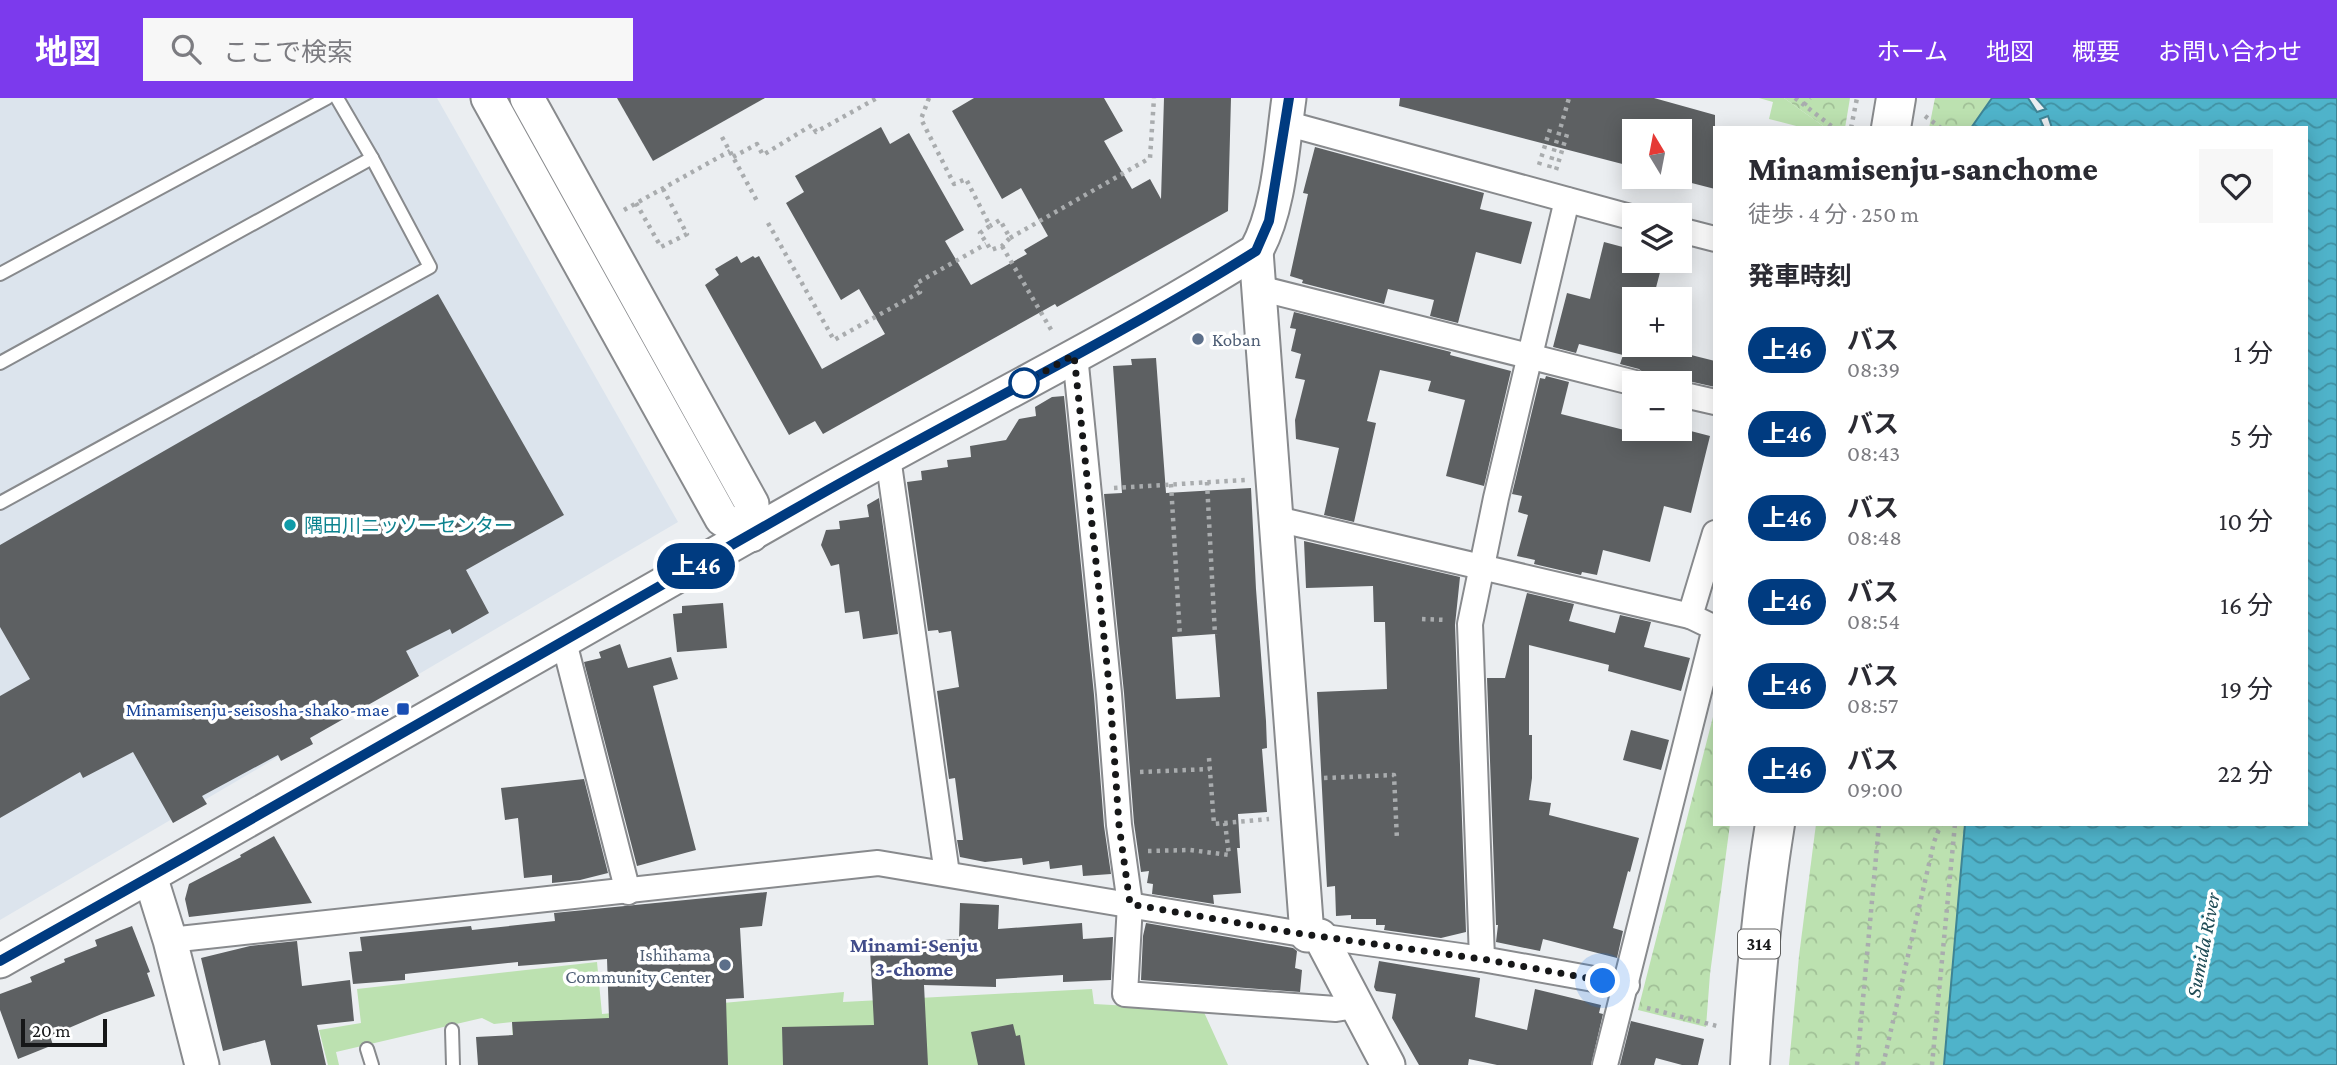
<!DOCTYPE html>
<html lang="ja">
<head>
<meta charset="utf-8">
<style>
	:root { --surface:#fff; --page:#f7f7f7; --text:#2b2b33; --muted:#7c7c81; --accent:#7c3aed }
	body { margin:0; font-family:"Crimson Pro","Noto Sans JP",serif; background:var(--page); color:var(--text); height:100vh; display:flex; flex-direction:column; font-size:26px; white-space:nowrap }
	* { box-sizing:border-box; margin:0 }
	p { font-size:23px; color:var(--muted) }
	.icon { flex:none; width:38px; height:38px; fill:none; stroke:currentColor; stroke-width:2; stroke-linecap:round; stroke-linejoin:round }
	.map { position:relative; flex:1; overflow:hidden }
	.drawer { position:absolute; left:1713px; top:28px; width:595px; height:700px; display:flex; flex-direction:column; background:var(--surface); border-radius:0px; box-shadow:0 4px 18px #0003 }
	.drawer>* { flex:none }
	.badge { padding:0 14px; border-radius:23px; font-size:24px; line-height:46px }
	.needle { width:46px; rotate:350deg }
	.buttons { position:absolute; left:1622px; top:21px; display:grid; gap:14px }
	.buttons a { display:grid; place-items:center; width:70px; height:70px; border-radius:0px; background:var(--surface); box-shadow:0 4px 18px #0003; font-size:35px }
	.scale { position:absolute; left:21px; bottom:18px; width:86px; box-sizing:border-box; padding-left:7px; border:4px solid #161718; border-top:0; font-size:19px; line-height:24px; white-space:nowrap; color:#161718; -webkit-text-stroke:5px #fff; paint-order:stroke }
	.you { position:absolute; width:35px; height:35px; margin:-18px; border:5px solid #fff; border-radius:50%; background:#1a73e8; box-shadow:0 0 0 10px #1a73e833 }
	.map>.badge { position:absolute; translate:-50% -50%; box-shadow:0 0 0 4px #fff }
	h2 { padding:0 35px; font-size:26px; line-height:63px }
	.round { display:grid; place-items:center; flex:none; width:74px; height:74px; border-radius:0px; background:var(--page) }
	.overview { display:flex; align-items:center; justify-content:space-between; height:119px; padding:0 35px }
	h1 { font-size:33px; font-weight:800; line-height:52px }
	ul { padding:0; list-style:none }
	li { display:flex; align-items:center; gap:21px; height:84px; padding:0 35px }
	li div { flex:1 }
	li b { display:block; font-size:26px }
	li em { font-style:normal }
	li .badge { min-width:77px; font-weight:700; text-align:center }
	header { display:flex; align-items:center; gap:42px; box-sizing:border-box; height:98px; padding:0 35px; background:var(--accent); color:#fff }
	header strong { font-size:33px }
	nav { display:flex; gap:38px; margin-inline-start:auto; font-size:24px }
	.search { width:490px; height:63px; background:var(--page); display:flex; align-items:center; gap:18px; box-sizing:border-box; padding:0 24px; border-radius:0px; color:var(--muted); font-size:26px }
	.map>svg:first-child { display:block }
</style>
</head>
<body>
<header>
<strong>地図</strong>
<div class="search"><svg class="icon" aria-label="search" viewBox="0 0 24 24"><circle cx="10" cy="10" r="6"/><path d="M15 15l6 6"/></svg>ここで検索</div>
<nav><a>ホーム</a><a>地図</a><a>概要</a><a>お問い合わせ</a></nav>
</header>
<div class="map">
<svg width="2337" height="967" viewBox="0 0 2337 967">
	<defs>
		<pattern id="park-crowns" width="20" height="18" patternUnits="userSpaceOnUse" patternTransform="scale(1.75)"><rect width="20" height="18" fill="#bce1b0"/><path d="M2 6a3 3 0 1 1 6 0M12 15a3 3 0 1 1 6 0" fill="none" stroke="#a1c097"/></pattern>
		<pattern id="water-waves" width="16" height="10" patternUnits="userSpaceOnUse" patternTransform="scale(1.75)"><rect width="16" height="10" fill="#4fb3ca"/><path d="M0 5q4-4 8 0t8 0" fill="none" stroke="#4191a3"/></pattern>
	</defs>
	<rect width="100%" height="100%" fill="#ebeef1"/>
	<path fill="#dce4ed" d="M0,0H437L678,424L0,822Z"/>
	<g fill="url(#park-crowns)">
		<path d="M1784,0H1850L1845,30H1826Z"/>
		<path d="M1935,0H1992L1971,30H1929Z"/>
		<path d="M1715,611V726H1730L1710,876L1706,929L1638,912Z"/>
		<path d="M1816,726H1965L1944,967H1789L1799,858Z"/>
	</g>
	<g fill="#bce1b0">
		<path d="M1759,0H1784L1826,30H1804L1769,21L1773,4Z"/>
		<path d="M597,864L602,916L844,894L843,904L1092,891L1094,906L1203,912L1228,967H514L512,924L494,926L482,920L336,954L339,967H328L319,932L361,925L357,891Z"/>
	</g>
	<path fill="url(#water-waves)" stroke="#3e8495" stroke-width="2" d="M1992,0H2028L2037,14L2046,11L2036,0H2337V967H1944L1965,726H2306V30H2052L2048,18L2040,21L2044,30H1971Z"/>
	<g fill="#5d6062" fill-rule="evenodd">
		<path d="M617,0H765L653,63Z"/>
		<path d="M974,0H1104L1123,33L1104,43L1132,91L1150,81L1161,101L1164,0H1231L1228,113L1057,209L1055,206L823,336L815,323L789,337L705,187L719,177L715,171L737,158L741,165L753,158L755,160L759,158L822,271L885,236L859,191L841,202L786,105L804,94L795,78L881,29L890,46L909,35L964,132L945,143L971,187L1027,156L1024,152L1048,138L1021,90L1002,101L952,13Z"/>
		<path d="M1400,0H1654L1715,17V91L1680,82V33H1634V69L1399,8Z"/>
		<path d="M1315,49L1484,95L1480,111L1532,124L1521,166L1476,154L1458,225L1430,218L1434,202L1388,191L1384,206L1302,185L1303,182L1290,178L1308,96L1303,95Z"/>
		<path d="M1604,144L1634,152V163H1663L1653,201H1634V247H1651L1715,263V289L1653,275L1652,279L1647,278L1639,271L1620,266L1623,257L1579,246L1576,255L1553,249L1567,195L1590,201Z"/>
		<path d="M438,196L564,417L466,472L489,515L452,536L450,531L406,553L419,578L310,640L313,646L281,663L278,657L202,698L207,706L173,725L133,654L83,680L80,674L0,720V598L30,581L0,529V447Z"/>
		<path d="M1294,214L1451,254L1450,257L1511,273L1484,388L1446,378L1465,302L1428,293L1431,283L1380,272L1367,323L1376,325L1354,424L1324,417L1339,350L1296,341L1295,322L1305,282L1295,280L1301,256L1291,253L1296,231L1290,230Z"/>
		<path d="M1156,260L1166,395L1251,390L1256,491L1266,623L1267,650L1262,651L1267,714L1238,716L1240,750H1237L1241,795L1213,797L1214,806L1152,796L1153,786L1147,785L1149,773L1141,774L1134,725L1124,595L1104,396L1122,395L1113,268L1132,267L1131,261ZM1215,536L1220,599L1176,601L1172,539Z"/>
		<path d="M1546,278L1569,284L1561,316L1648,338L1650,331H1683L1710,338L1691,415L1664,408L1650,464L1603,452L1597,477L1582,474L1581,477L1534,466L1535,462L1517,458L1528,417L1518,414L1522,398L1512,396L1540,280L1545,281Z"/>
		<path d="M1064,298L1094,597L1104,728L1111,776L1083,778L1082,767L1050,771L1049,763L1023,767L1022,760L985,764L960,759L957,742H963L955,680L949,681L937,593L959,589L951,533L939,535L938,532L928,533L907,384L922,382L921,373L948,369L947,362L971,359L970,348L1006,342L1019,321L1036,318L1035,309L1052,299Z"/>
		<path d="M879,400L898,536L863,541L859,513L845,515L839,466L831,468L821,447L826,432L840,431L839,423L869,419L867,407Z"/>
		<path d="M1304,443L1460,479L1455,527L1466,834L1441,840L1384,832L1385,827H1376V821H1351V817L1336,818L1335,788L1327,789L1317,594L1387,591L1385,524H1374L1373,488L1306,490Z"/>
		<path d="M1527,495L1574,506L1569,523L1615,535L1620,517L1651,524L1644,549L1690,560L1681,593L1608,573L1609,567L1529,547V637H1532V680L1529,702L1551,705L1549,717L1639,740L1630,774L1628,773L1613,830L1623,833L1617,860L1543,841L1540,853L1496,844L1498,827H1496L1487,580H1505Z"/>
		<path d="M723,505L727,550L677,554L673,516L682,515V508Z"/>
		<path d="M620,546L628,570L671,559L678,581L653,588L696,752L637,768L584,564L601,560L599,554Z"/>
		<path d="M1631,632L1669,642L1661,672L1623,662Z"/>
		<path d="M584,681L608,775L580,782L552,785V777L524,780L518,720L505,722L501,690Z"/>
		<path d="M274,738L312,805L189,819L185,801L189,786L241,759L240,757Z"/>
		<path d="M767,794L762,828L740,830L744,900L726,901L728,967H478L476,939L513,937L512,924L609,920L607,861L518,868V864L405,876V882L353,886L349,854L362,853L360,839L471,828L472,832L555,823L554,815Z"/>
		<path d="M960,805L999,807L998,831L1082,825L1083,841L1113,839L1111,882L1063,884V877L996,881V889L924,887L928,967H783L782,929L874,927L870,852L882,851V846L959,841Z"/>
		<path d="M1146,825L1293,850L1297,853L1295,870L1302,872L1300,894L1141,882L1143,838Z"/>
		<path d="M132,828L150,874L147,875L155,898L104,915L50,938L53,947L18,961L0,912V896L32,884L30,879L65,864L64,861L97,848L95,842Z"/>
		<path d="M297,843L302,888L350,882L354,923L317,927L326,967H271L265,942L223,953L201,860L250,848Z"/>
		<path d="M1379,863L1480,880L1475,919L1527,932L1535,891L1601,907L1599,915L1603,916L1591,967H1497L1469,961L1468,967H1419L1392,920L1396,896L1376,893L1374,889Z"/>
		<path d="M1631,923L1704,941L1698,967H1682L1656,960L1654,967H1620Z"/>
		<path d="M1013,926L1016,938L1020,937L1025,967H978L971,934Z"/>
	</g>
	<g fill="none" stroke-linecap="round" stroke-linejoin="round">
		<g stroke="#888a8d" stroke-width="16">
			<g id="lane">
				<path d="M0,176L327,0"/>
				<path d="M0,265L372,60"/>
				<path d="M0,405L430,169L372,60L337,0"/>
				<path d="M452,932L453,967"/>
				<path d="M367,951L372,967"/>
			</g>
		</g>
		<g stroke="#888a8d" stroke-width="28">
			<g id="street">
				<path d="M1285,25L1634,120"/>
				<path d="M1680,132L1715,141"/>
				<path d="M1259,190L1635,285"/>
				<path d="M1075,257L1109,596L1119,727L1130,806L1125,896L1336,911L1355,908"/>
				<path d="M1680,296L1715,304"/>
				<path d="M888,359L947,776"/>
				<path d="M1277,421L1690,518"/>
				<path d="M564,544L628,794"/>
				<path d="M170,842L878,765L1296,835L1482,861L1627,887"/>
				<path d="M1482,861L1470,526L1496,400L1567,102"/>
				<path d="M1605,967L1715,530L1690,518L1715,435"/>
			</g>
		</g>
		<g stroke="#888a8d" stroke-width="37">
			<g id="secondary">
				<path d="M488,0L722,421L751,437L752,406L527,0"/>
				<path d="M1256,153L1307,837"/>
				<path d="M150,778L170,842L202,967"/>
				<path d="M1320,838L1388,967"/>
				<path d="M0,863C269,711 538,557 807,404C956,319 1111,244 1256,153C1280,110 1282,48 1289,0"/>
			</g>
		</g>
		<g stroke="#888a8d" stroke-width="42">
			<g id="primary">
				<path d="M1891,30L1896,0"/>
				<path d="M1750,967C1755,886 1762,806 1775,726"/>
			</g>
		</g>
		<g stroke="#a9acae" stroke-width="4.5" stroke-dasharray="3.5 5" stroke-linecap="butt">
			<path d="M929,0L921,21L954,86L966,81L990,128L980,135L991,152L1002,148L1010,140L1000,122L990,128"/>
			<path d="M1795,0L1834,30"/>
			<path d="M1804,7L1810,0"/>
			<path d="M1925,18L1941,30"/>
			<path d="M1851,30L1857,0"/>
			<path d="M722,39L757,103"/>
			<path d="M733,59L757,46L763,57L812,27L816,34L877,0"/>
			<path d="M1539,67L1551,28"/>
			<path d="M1549,70L1569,0"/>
			<path d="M1556,72L1568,33"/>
			<path d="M636,105L661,149L687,136L663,91"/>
			<path d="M624,112L730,53"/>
			<path d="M768,125L834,242L920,194L915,186L986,146"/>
			<path d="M1010,140L1150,60L1154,0"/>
			<path d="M1002,148L1053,235"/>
			<path d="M1207,384L1215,537"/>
			<path d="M1171,386L1180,539"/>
			<path d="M1114,390L1245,382"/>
			<path d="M1422,521L1446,522"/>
			<path d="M1209,660L1214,726L1269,721"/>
			<path d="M1140,674L1210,671"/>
			<path d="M1324,680L1394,677L1397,742"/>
			<path d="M1148,753L1190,752L1229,757L1225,725"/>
			<path d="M1647,910L1717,928"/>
			<path d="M1857,967L1879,726"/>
			<path d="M1883,967L1934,744L1941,726"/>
			<path d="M1932,967L1955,726"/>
		</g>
		<use href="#lane" stroke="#fff" stroke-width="12"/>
		<use href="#street" stroke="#fff" stroke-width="24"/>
		<use href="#secondary" stroke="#fff" stroke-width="33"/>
		<use href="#primary" stroke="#fff" stroke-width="38"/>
	</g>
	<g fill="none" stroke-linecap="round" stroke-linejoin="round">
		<g stroke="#fff" stroke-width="16">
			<path id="line" d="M0,863C270,712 538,558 807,404C955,319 1111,244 1256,153L1269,123L1289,0"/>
		</g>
		<use href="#line" stroke="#003b80" stroke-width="10"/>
		<path stroke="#161718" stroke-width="7" stroke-dasharray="0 12.6" d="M1024,285L1074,257L1110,596L1119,727L1130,806L1296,835L1482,861L1603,883"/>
	</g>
	<g fill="#5c6f8a" stroke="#fff" stroke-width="2.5">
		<circle cx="1198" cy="241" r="7"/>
		<circle cx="725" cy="867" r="7"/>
	</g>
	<circle fill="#fff" stroke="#003b80" stroke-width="3.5" cx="1024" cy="285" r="14"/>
	<circle fill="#0f9aa8" stroke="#fff" stroke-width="2.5" cx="290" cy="427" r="7"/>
	<rect fill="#1a4fb4" stroke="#fff" stroke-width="2.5" x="396" y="604" width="14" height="14" rx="3.5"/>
	<g text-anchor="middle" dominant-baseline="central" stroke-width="7" stroke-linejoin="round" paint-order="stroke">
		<rect fill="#fff" stroke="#5c5d5d" stroke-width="2" x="1738" y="831.5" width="42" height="29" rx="5"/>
		<g font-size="18" font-weight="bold" fill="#161718">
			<text x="1759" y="846">314</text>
		</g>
		<g font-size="19" fill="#4e5e75" stroke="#fff" text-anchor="start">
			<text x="1212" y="241">Koban</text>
			<text x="711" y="856" text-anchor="end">Ishihama<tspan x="711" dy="22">Community Center</tspan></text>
		</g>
		<g font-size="19" fill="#0d838f" stroke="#fff" text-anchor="start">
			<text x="304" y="427">隅田川ニッソーセンター</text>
		</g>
		<g font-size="19" fill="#164399" stroke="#fff" text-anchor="end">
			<text x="389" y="611">Minamisenju-seisosha-shako-mae</text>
		</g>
		<g font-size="21" font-weight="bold" fill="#424d8a" stroke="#fff">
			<text x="914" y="847">Minami-Senju<tspan x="914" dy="24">3-chome</tspan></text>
		</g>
		<g font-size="21" font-style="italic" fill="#1e4a54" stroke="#fff">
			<text transform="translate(2203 847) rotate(-79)">Sumida River</text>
		</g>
	</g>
</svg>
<div class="buttons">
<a><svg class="needle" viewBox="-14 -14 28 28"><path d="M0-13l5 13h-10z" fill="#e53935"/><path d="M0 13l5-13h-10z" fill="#7c7c81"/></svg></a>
<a><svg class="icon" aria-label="layers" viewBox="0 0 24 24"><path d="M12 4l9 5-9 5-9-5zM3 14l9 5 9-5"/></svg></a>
<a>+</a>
<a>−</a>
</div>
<div class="scale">20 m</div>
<div class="you" style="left:1603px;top:883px"></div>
<b class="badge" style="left:696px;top:468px;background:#003b80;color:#fff">上46</b>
<section class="drawer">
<div class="overview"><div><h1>Minamisenju-sanchome</h1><p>徒歩 · 4 分 · 250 m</p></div><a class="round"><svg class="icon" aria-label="heart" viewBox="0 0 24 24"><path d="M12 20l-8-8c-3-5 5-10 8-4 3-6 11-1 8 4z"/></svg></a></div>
<h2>発車時刻</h2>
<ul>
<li><span class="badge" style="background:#003b80;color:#fff">上46</span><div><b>バス</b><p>08:39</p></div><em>1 分</em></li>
<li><span class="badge" style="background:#003b80;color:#fff">上46</span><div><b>バス</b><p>08:43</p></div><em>5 分</em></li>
<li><span class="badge" style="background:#003b80;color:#fff">上46</span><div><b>バス</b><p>08:48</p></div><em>10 分</em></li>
<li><span class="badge" style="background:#003b80;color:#fff">上46</span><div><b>バス</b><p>08:54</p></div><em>16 分</em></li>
<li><span class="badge" style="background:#003b80;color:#fff">上46</span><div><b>バス</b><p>08:57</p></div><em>19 分</em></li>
<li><span class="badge" style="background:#003b80;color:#fff">上46</span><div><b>バス</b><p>09:00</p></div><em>22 分</em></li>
</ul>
</section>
</div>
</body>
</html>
